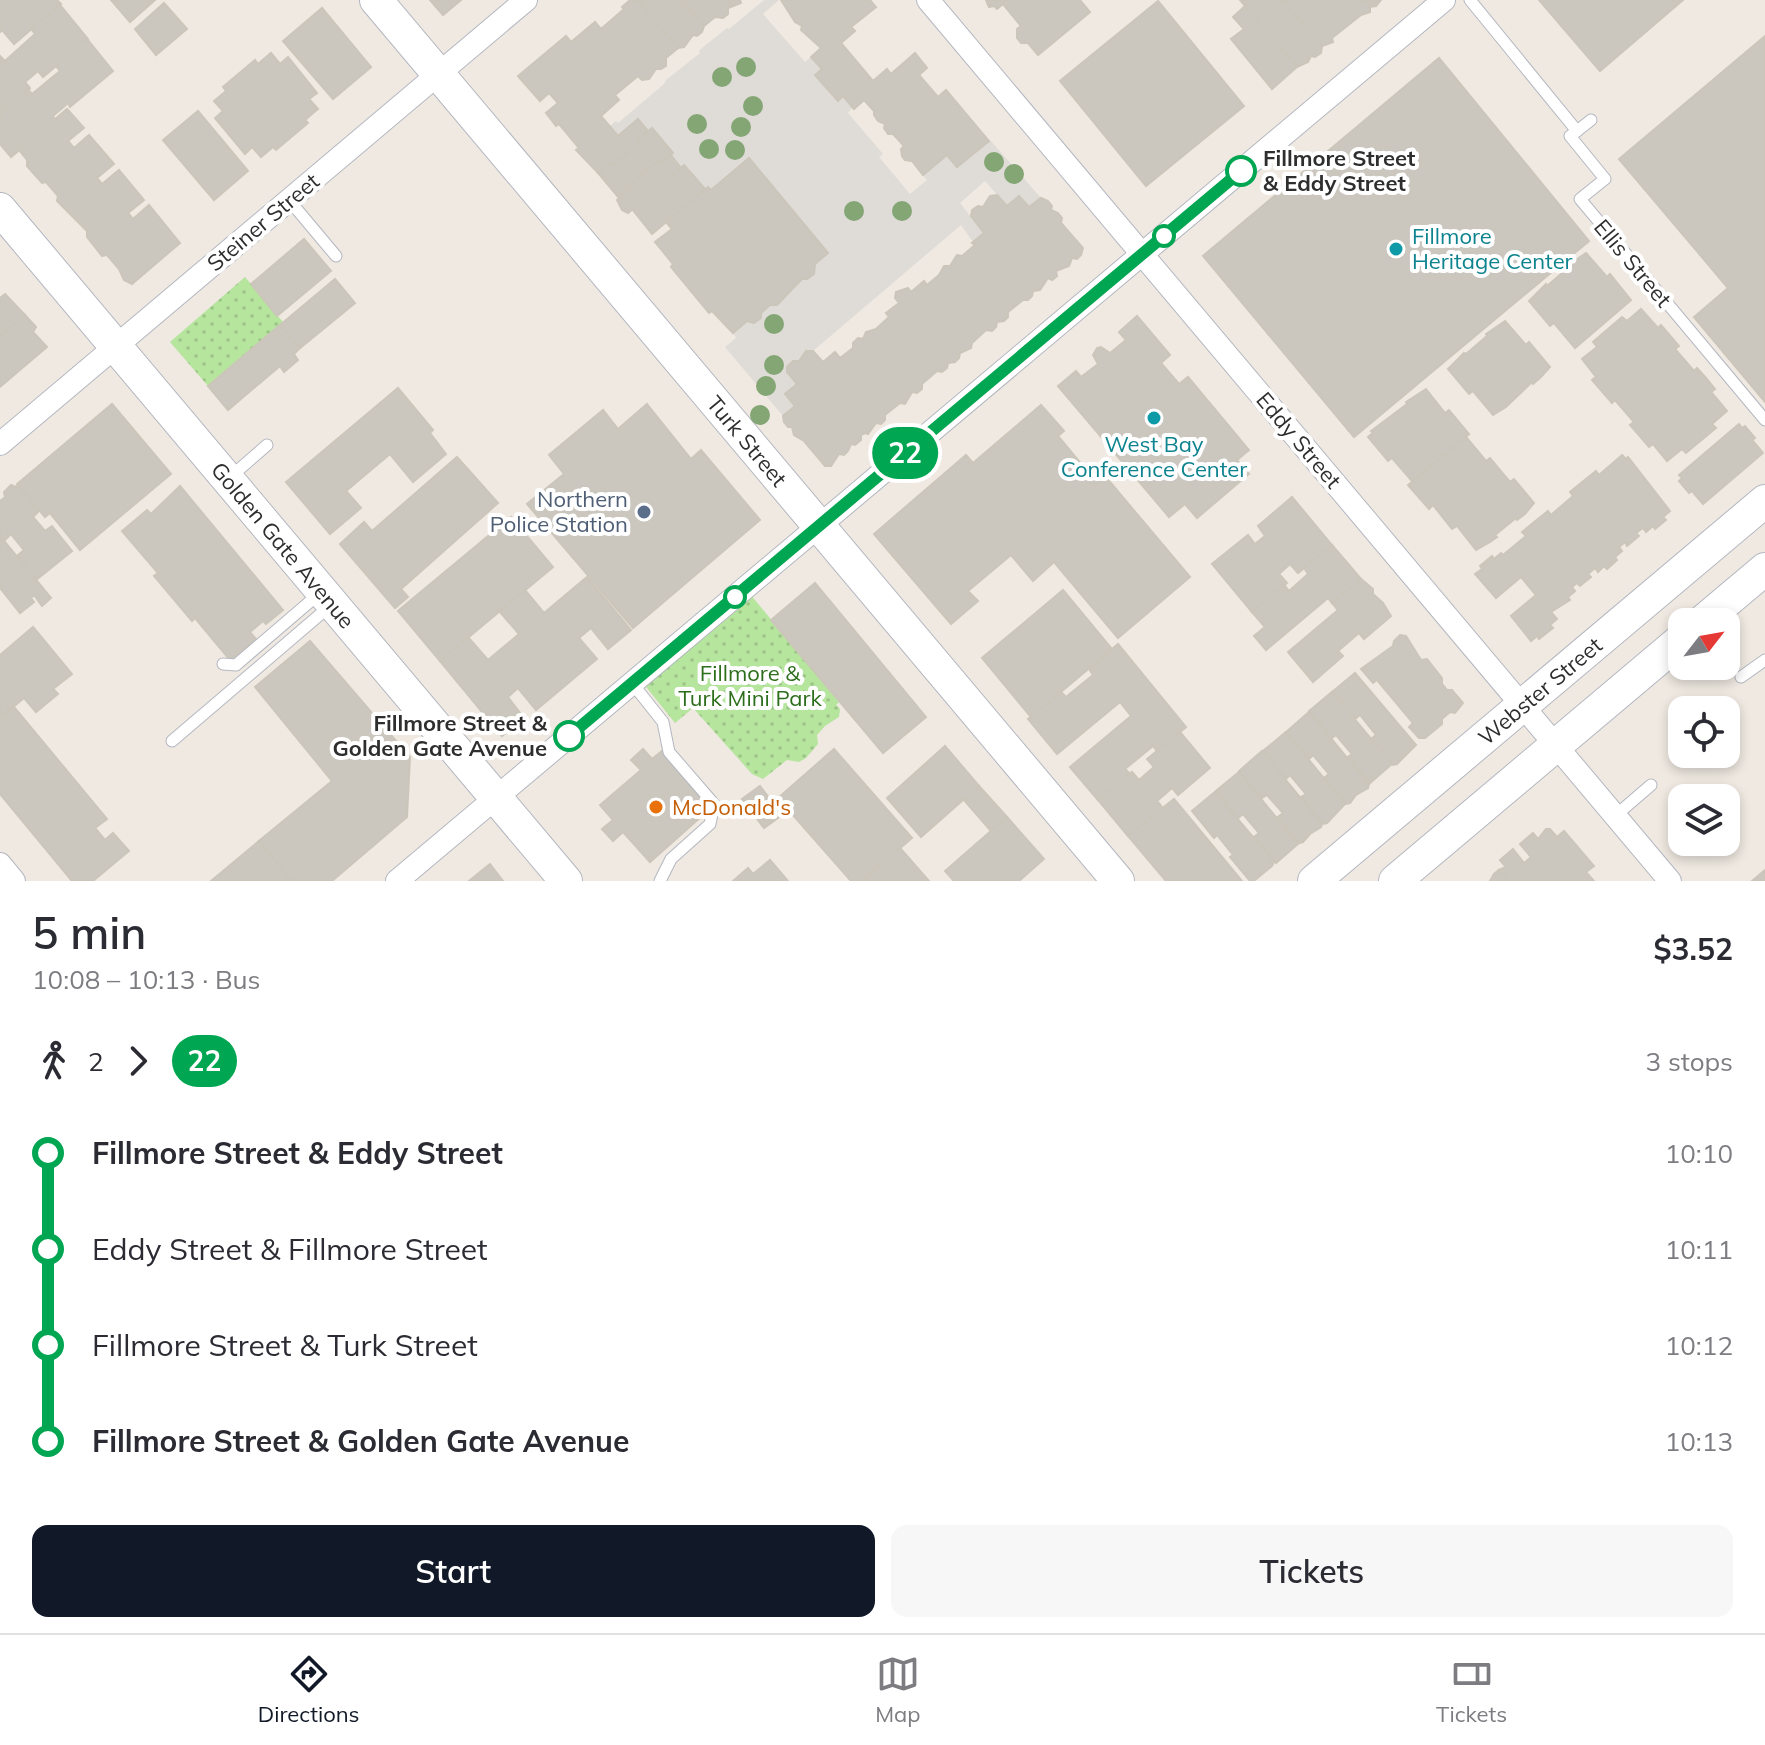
<!DOCTYPE html>
<html lang="en">
<head>
<meta charset="utf-8">
<style>
	:root { --surface:#fff; --page:#f7f7f7; --text:#2b2b33; --muted:#7c7c81; --line:#e1e1e2; --accent:#111827 }
	body { margin:0; font-family:Mulish,sans-serif; background:var(--page); color:var(--text); height:100vh; display:flex; flex-direction:column; font-size:30px; white-space:nowrap }
	* { box-sizing:border-box; margin:0 }
	p { font-size:26px; color:var(--muted) }
	.icon { flex:none; width:44px; height:44px; fill:none; stroke:currentColor; stroke-width:2; stroke-linecap:round; stroke-linejoin:round }
	.map { position:relative; height:881px; overflow:hidden }
	.details { display:flex; flex-direction:column; background:var(--surface); flex:1 }
	.details>* { flex:none }
	.badge { padding:0 16px; border-radius:26px; font-size:28px; line-height:52px }
	.needle { width:52px; rotate:59deg }
	.fabs { position:absolute; left:1668px; top:608px; display:grid; gap:16px }
	.fabs a { display:grid; place-items:center; width:72px; height:72px; border-radius:16px; background:var(--surface); box-shadow:0 4px 12px #0003; font-size:40px }
	.map>.badge { position:absolute; translate:-50% -50%; box-shadow:0 0 0 4px #fff }
	.legs { display:flex; align-items:center; gap:12px; height:88px; padding:0 32px; font-size:26px }
	.legs p { margin-inline-start:auto }
	.overview { display:flex; align-items:center; justify-content:space-between; height:136px; padding:0 32px }
	h1 { font-size:44px; font-weight:600; line-height:60px }
	.cta { display:flex; gap:16px; margin-top:auto; padding:16px 32px }
	.cta a { flex:1; height:92px; border-radius:16px; background:var(--accent); color:#fff; font-size:32px; font-weight:600; line-height:92px; text-align:center }
	.cta a+a { background:var(--page); color:var(--text) }
	ul { padding:0 32px; list-style:none }
	li { display:flex; align-items:center; gap:28px; height:96px; font-size:30px }
	li i { display:grid; place-items:center; width:12px; height:100%; margin:0 10px; background:currentColor }
	li i::after { content:''; width:20px; height:20px; margin:-10px; border:6px solid; border-radius:50%; background:var(--surface) }
	li p { margin-inline-start:auto }
	li:first-child i { background:linear-gradient(#0000 50%,currentColor 0) }
	li:last-child i { background:linear-gradient(currentColor 50%,#0000 0) }
	.tab-bar { display:flex; justify-content:space-around; align-items:center; height:112px; border-top:2px solid var(--line); background:var(--surface); font-size:22px; color:var(--muted) }
	.tab-bar a { display:grid; justify-items:center; gap:4px }
	.tab-bar .active { color:var(--accent) }
	.map>svg:first-child { display:block }
</style>
</head>
<body>
<div class="map">
<svg width="1765" height="881" viewBox="0 0 1765 881">
	<defs>
		<pattern id="park-dots" width="8" height="8" patternUnits="userSpaceOnUse" patternTransform="scale(2)"><rect width="8" height="8" fill="#b6e59e"/><path d="M2 2h.1M6 6h.1" fill="none" stroke="#9dc588" stroke-width="1.8" stroke-linecap="round"/></pattern>
	</defs>
	<rect width="100%" height="100%" fill="#efe9e1"/>
	<g fill="url(#park-dots)">
		<path d="M245,277L283,322L208,386L170,342Z"/>
		<path d="M745,588L839,702L836,705L840,709L839,717L825,726L817,735L818,744L806,758L799,762L787,760L763,779L752,774L693,708L675,723L639,678Z"/>
	</g>
	<path fill="#dfdcd8" d="M764,0H779L763,14L805,62L811,57L822,69L853,107L848,113L883,154L879,157L910,194L927,180L923,175L947,155L958,167L990,140L1041,198L1029,207L1019,196L1007,206L985,181L960,203L984,233L973,242L961,225L813,351H806L799,361H793L787,366V372L797,384L785,395L795,406L783,416L725,347L736,338L733,333L747,321L754,323L761,313L770,305H777L802,279H807L814,274L815,264L828,252L749,158L711,190L708,187L705,189L684,165L681,168L671,155L673,153L652,128L648,131L638,119L618,136L610,126L616,121L618,123L664,84L666,80L700,53L699,51L702,48L727,28L729,29Z"/>
	<g fill="#cbc7bf" stroke="#cbc5ba" stroke-width="2">
		<path d="M0,0H57L61,4L14,44L2,30L0,32Z"/>
		<path d="M111,0H155L130,22Z"/>
		<path d="M430,0H461L443,15Z"/>
		<path d="M630,0H638L678,48L666,58V66L661,69H656L649,79L642,80L638,76L615,95L619,100L601,116L618,136L638,119L648,131L638,140L640,142L613,165L610,163L598,173L576,150L579,148L559,124L556,126L546,113L558,103L549,93L540,101L518,76L566,36L571,42L595,22L601,29L624,9L622,7Z"/>
		<path d="M638,0H682L704,26L702,32L697,36L693,35L684,47L678,48Z"/>
		<path d="M682,0H740L741,3L728,8V14L723,18L715,17L704,26Z"/>
		<path d="M781,0H870L876,7L851,27L855,31L841,43L873,81L887,69L891,74L915,53L927,68L919,75L938,97L946,90L989,141L957,167L947,155L923,175L912,161L905,160L902,156L901,149L904,146L893,134H888L884,128L885,124L878,121L874,115V111L864,100L854,109L843,96L838,101L815,75L822,69L811,57L821,48L801,30L802,26L795,22Z"/>
		<path d="M986,0H1080L1090,12L1038,55L1028,43H1021L1017,38V29L1021,26L1003,4L997,9L994,6L989,7Z"/>
		<path d="M1240,0H1283L1322,46L1321,53L1315,57L1311,56L1308,62L1297,67Z"/>
		<path d="M1283,0H1364L1370,7V12L1361,15L1332,38L1333,42L1322,46Z"/>
		<path d="M1364,0H1381L1376,6L1370,7Z"/>
		<path d="M1539,0H1683L1600,71Z"/>
		<path d="M1158,1L1244,106L1146,186L1060,81Z"/>
		<path d="M164,3L187,29L156,55L135,29Z"/>
		<path d="M60,5L88,39L43,77L38,71L25,82L30,88L0,113V56L5,61L35,34L31,29Z"/>
		<path d="M1245,6L1297,67L1272,89L1231,39L1244,29L1233,17Z"/>
		<path d="M322,8L371,67L333,99L283,41Z"/>
		<path d="M1765,36V402L1694,317L1728,288L1619,159Z"/>
		<path d="M87,39L113,71L70,107L68,103L53,116L55,120L11,157L0,144V113L28,89L32,94L60,71L56,66Z"/>
		<path d="M271,53L280,64L288,57L317,93L309,99L318,109L305,120L308,123L276,150L273,147L261,157L252,147L245,154L215,118L223,111L214,101L226,91L223,87L255,60L258,64Z"/>
		<path d="M1439,58L1589,241L1354,437L1203,256Z"/>
		<path d="M67,109L84,128L68,141L74,148L89,135L114,164L97,178L102,184L119,170L144,200L128,213L133,219L149,205L180,243L132,284L124,280L119,269L107,255L102,256L87,237V231L57,201L58,196L46,182L42,183L27,166V160L19,150Z"/>
		<path d="M198,111L248,171L214,200L163,140Z"/>
		<path d="M652,128L673,153L660,164L658,161L629,185L631,188L619,198L598,173L610,163L613,165L640,142L638,140Z"/>
		<path d="M671,155L681,168L628,213L622,210L617,200L631,188L629,185L658,161L660,164Z"/>
		<path d="M749,158L828,253L815,264L814,274L807,279H802L777,305H770L761,313V318L754,323L747,321L733,333L712,311L709,313L671,267L673,264L655,242L672,229L666,222L708,187L711,190Z"/>
		<path d="M684,165L705,189L652,234L632,209Z"/>
		<path d="M997,195L1007,206L1019,196L1029,207L1041,198L1048,201L1052,206L1051,210L1058,213L1062,218L1061,223L1083,248L1081,255L1077,259L1072,258L1069,266L1056,271L1057,276L1052,280L1048,278L1040,290L1033,291L1032,296L1028,300H1023L1008,312V317L1004,321L997,322L996,327L992,331L986,330L972,343L971,348L960,353L959,358L955,362L948,363L947,368L942,372L937,371L922,384V389L917,393L912,392L905,404L900,403L885,415V420L881,424L876,423L868,434L865,433L861,435V440L855,445L851,444L848,451L844,455L839,454L831,466H825L804,441L794,435L792,427H788L784,422L783,416L795,406L785,394L797,384L787,372V367L793,361H799L806,351H813L823,362L835,352L840,358L853,348V343L858,338L863,339L866,332L876,329L889,317L886,313L899,303L895,298L896,292L908,288L911,292L924,281L927,285L939,275L944,266H950L957,255L962,256L975,245L972,243L984,233L971,216L972,210L978,206L983,207L990,196Z"/>
		<path d="M304,239L331,271L277,316L251,284Z"/>
		<path d="M1586,253L1607,277L1610,274L1631,300L1575,348L1554,323L1550,326L1529,301L1546,284L1547,286L1568,268L1567,266Z"/>
		<path d="M335,279L355,303L300,348L280,325Z"/>
		<path d="M5,294L25,315L0,337V298Z"/>
		<path d="M1641,309L1658,328L1661,325L1679,346L1675,349L1694,371L1697,368L1706,378L1715,389L1711,392L1727,411L1712,424L1716,428L1686,453L1682,449L1667,461L1653,444L1649,447L1630,425L1634,422L1615,400L1612,403L1592,380L1596,377L1582,359L1597,347L1593,342L1622,317L1627,321Z"/>
		<path d="M25,315L36,327L33,332L47,347L0,387V337Z"/>
		<path d="M1137,316L1170,355L1161,363L1179,384L1188,377L1249,450L1237,460L1249,474L1197,518L1185,504L1169,517L1058,386L1076,371L1081,377L1098,364L1093,355L1097,348L1101,347L1110,353L1126,340L1119,332Z"/>
		<path d="M1505,321L1526,345L1529,342L1550,367L1540,378L1533,384L1532,382L1506,407L1493,415L1473,391L1469,394L1448,369L1464,353L1466,354L1487,336L1486,334Z"/>
		<path d="M280,325L300,348L294,354L298,360L284,372L280,366L228,410L208,386Z"/>
		<path d="M398,388L433,430L430,433L446,454L413,482L390,454L346,491L361,508L330,534L286,482Z"/>
		<path d="M1426,389L1445,413L1449,410L1469,434L1412,481L1392,458L1388,461L1368,437L1373,433L1371,431L1407,404L1406,402Z"/>
		<path d="M112,404L171,474L80,550L50,513L45,517L17,484Z"/>
		<path d="M647,404L691,459L701,450L760,520L633,628L527,504L564,474L549,455L603,410L618,429Z"/>
		<path d="M1041,405L1064,431L1058,436L1097,483L1105,476L1190,577L1118,638L1054,562L1033,581L1011,555L968,591L978,601L951,624L874,534L966,455L973,463Z"/>
		<path d="M1739,424L1742,428L1745,426L1755,438L1752,440L1763,453L1703,504L1692,491L1689,493L1679,481L1682,478L1679,475Z"/>
		<path d="M1466,437L1486,461L1490,458L1510,482L1514,479L1534,503L1525,514L1517,520L1516,518L1495,535L1497,537L1490,542L1476,550L1457,526L1452,529L1433,505L1429,509L1408,485Z"/>
		<path d="M1622,455L1626,459L1628,457L1670,511L1663,517L1666,520L1655,529L1653,526L1646,532L1643,528L1636,533L1639,536L1627,546L1625,542L1619,547L1622,551L1615,557L1617,560L1607,569L1604,566L1598,572L1595,568L1588,574L1591,577L1580,586L1577,583L1572,587L1575,591L1568,597L1570,600L1551,612L1557,619L1550,625L1553,628L1539,639L1537,636L1531,641L1511,616L1536,595L1521,577L1496,598L1475,574L1482,569L1480,566L1492,556L1494,559L1501,553L1503,555L1526,536L1522,532L1548,511L1551,515L1573,496L1570,492L1596,471L1599,475Z"/>
		<path d="M457,457L498,503L401,589L408,597L395,608L340,544L364,522L372,531Z"/>
		<path d="M11,485L16,487L18,485L39,511L33,517L45,531L52,526L72,551L36,580L17,556L24,550L11,534L4,541L0,536V501L5,497L4,492Z"/>
		<path d="M180,486L283,610L266,624L263,621L250,632L256,639L230,660L195,618L192,621L154,576L158,573L122,531L147,510L151,514Z"/>
		<path d="M1292,497L1332,545L1298,573L1290,564L1279,574L1287,583L1252,612L1212,564L1248,535L1255,544L1265,536L1258,526Z"/>
		<path d="M511,517L553,567L440,661L398,611Z"/>
		<path d="M0,536L51,598L42,606L34,595L31,598L34,602L20,613L0,588Z"/>
		<path d="M1332,545L1361,579L1332,603L1328,598L1266,650L1254,636L1265,627L1252,612L1284,585L1289,591L1308,574L1304,568Z"/>
		<path d="M587,577L631,630L608,649L591,628L579,638L597,659L536,710L518,688L508,697L524,718L502,736L440,661L468,637L488,660L519,634L499,611L525,590L544,613Z"/>
		<path d="M1361,579L1373,589V594L1383,603L1391,616L1364,639L1359,633L1338,651L1343,656L1313,682L1288,652L1338,610L1332,603Z"/>
		<path d="M815,583L926,717L883,753L771,620Z"/>
		<path d="M1063,590L1112,649L1031,717L982,658Z"/>
		<path d="M33,627L72,674L53,689L58,694L36,712L24,698L0,718V655Z"/>
		<path d="M1400,635L1406,636L1421,660L1427,659L1442,678V684L1447,690H1452L1463,703L1455,713L1450,712L1442,719V724L1425,738H1419L1409,727L1413,723L1377,680L1373,683L1361,669L1393,646L1394,641Z"/>
		<path d="M310,641L410,757L407,817L332,881H292L259,841L332,781L255,687Z"/>
		<path d="M1118,644L1186,727L1157,751L1153,746L1125,769L1130,774L1098,800L1070,767L1131,716L1120,702L1057,754L1028,719L1061,692L1066,697L1093,675L1089,669Z"/>
		<path d="M1355,673L1416,745L1397,764L1393,765L1371,739L1376,735L1360,715L1355,719L1332,692Z"/>
		<path d="M1332,692L1392,764L1370,783L1348,757L1352,754L1336,735L1332,738L1309,711Z"/>
		<path d="M14,707L107,819L95,828L105,840L113,833L129,851L93,881H72L0,794V718Z"/>
		<path d="M1309,712L1369,784L1368,788L1356,795L1350,803L1346,804L1324,778L1329,774L1313,755L1309,759L1286,732Z"/>
		<path d="M1180,732L1210,768L1178,795L1172,788L1157,801L1163,808L1128,836L1098,800L1132,772L1139,780L1154,767L1147,759Z"/>
		<path d="M1286,732L1345,804L1327,823L1323,824L1301,797L1306,794L1290,775L1286,779L1263,751Z"/>
		<path d="M945,746L979,786L921,837L887,798Z"/>
		<path d="M643,749L652,759L662,751L711,808L650,862L623,832L613,841L602,829L613,820L600,805L641,770L631,760Z"/>
		<path d="M834,749L912,838L862,881H851L778,798Z"/>
		<path d="M1262,751L1322,824L1321,827L1310,834L1303,842L1299,843L1278,817L1283,813L1267,795L1262,798L1239,771Z"/>
		<path d="M1239,772L1298,844L1276,863L1254,837L1259,833L1243,814L1238,818L1216,791Z"/>
		<path d="M760,786L782,815L764,828L742,799Z"/>
		<path d="M979,786L1007,817L991,831L964,800Z"/>
		<path d="M1215,792L1274,862L1272,866L1255,880L1250,881L1230,857L1233,855L1217,835L1214,838L1192,811Z"/>
		<path d="M1174,799L1242,881H1166L1128,836Z"/>
		<path d="M1007,817L1044,859L1019,881H954L945,871Z"/>
		<path d="M1546,829H1550L1557,837L1564,831L1594,866L1586,872L1594,881H1508L1499,870L1506,867L1500,860L1513,849L1524,863L1531,857L1520,844L1533,833L1538,839Z"/>
		<path d="M259,841L292,881H211Z"/>
		<path d="M900,848L929,881H862Z"/>
		<path d="M770,860L788,881H733L748,868L753,874Z"/>
		<path d="M490,864L503,881H469Z"/>
		<path d="M1499,870L1508,881H1490L1494,874Z"/>
		<path d="M1765,870V881H1752Z"/>
	</g>
	<g fill="none" stroke-linecap="round" stroke-linejoin="round">
		<g stroke="#b4b7c1" stroke-width="13">
			<g id="lane">
				<path d="M1470,0L1577,131L1570,136L1605,179L1580,199L1765,420"/>
				<path d="M1577,131L1591,120"/>
				<path d="M289,200L336,256"/>
				<path d="M228,479L267,445"/>
				<path d="M223,664L236,665L320,593"/>
				<path d="M1741,677L1765,660"/>
				<path d="M632,683L663,722L669,752L714,804L710,824L671,859L660,881"/>
				<path d="M172,741L330,606"/>
				<path d="M1615,816L1651,785"/>
			</g>
		</g>
		<g stroke="#b4b7c1" stroke-width="24">
			<g id="street">
				<path d="M928,0L1670,881"/>
				<path d="M0,444L526,0"/>
				<path d="M0,864L14,881"/>
				<path d="M397,881L1444,0"/>
			</g>
		</g>
		<g stroke="#b4b7c1" stroke-width="34">
			<g id="secondary">
				<path d="M376,0L1118,881"/>
				<path d="M0,209L566,881"/>
				<path d="M1702,622L1765,569"/>
				<path d="M1314,881L1765,501"/>
				<path d="M1395,881L1682,639"/>
			</g>
		</g>
		<use href="#lane" stroke="#fff" stroke-width="11"/>
		<use href="#street" stroke="#fff" stroke-width="22"/>
		<use href="#secondary" stroke="#fff" stroke-width="32"/>
	</g>
	<g fill="#84a574">
		<circle cx="746" cy="67" r="10"/>
		<circle cx="722" cy="77" r="10"/>
		<circle cx="753" cy="106" r="10"/>
		<circle cx="697" cy="124" r="10"/>
		<circle cx="741" cy="127" r="10"/>
		<circle cx="709" cy="149" r="10"/>
		<circle cx="735" cy="150" r="10"/>
		<circle cx="994" cy="162" r="10"/>
		<circle cx="1014" cy="174" r="10"/>
		<circle cx="854" cy="211" r="10"/>
		<circle cx="902" cy="211" r="10"/>
		<circle cx="774" cy="324" r="10"/>
		<circle cx="774" cy="365" r="10"/>
		<circle cx="766" cy="386" r="10"/>
		<circle cx="760" cy="415" r="10"/>
	</g>
	<g fill="none" stroke-linecap="round" stroke-linejoin="round">
		<g stroke="#fff" stroke-width="18">
			<path id="line-1" d="M569,736L1241,171"/>
		</g>
		<use href="#line-1" stroke="#00a651" stroke-width="12"/>
	</g>
	<g fill="#fff" stroke="#00a651" stroke-width="4">
		<circle cx="1241" cy="171" r="14"/>
		<circle cx="1164" cy="236" r="10"/>
		<circle cx="735" cy="597" r="10"/>
		<circle cx="569" cy="736" r="14"/>
	</g>
	<g fill="#0f9aa8" stroke="#fff" stroke-width="3">
		<circle cx="1396" cy="249" r="8"/>
		<circle cx="1154" cy="418" r="8"/>
	</g>
	<circle fill="#5c6f8a" stroke="#fff" stroke-width="3" cx="644" cy="512" r="8"/>
	<circle fill="#e8710a" stroke="#fff" stroke-width="3" cx="656" cy="807" r="8"/>
	<g text-anchor="middle" dominant-baseline="central" stroke-width="8" stroke-linejoin="round" paint-order="stroke">
		<g font-size="22" font-weight="bold" fill="#2e2e2e" stroke="#fff" text-anchor="start">
			<text x="1263" y="158">Fillmore Street<tspan x="1263" dy="25">&amp; Eddy Street</tspan></text>
			<text x="547" y="723" text-anchor="end">Fillmore Street &amp;<tspan x="547" dy="25">Golden Gate Avenue</tspan></text>
		</g>
		<g font-size="22" fill="#2e2e2e" stroke="#fff">
			<text transform="translate(263 222) rotate(-40)">Steiner Street</text>
			<text transform="translate(1633 263) rotate(50)">Ellis Street</text>
			<text transform="translate(1299 440) rotate(50)">Eddy Street</text>
			<text transform="translate(747 441) rotate(50)">Turk Street</text>
			<text transform="translate(283 545) rotate(50)">Golden Gate Avenue</text>
			<text transform="translate(1540 691) rotate(-40)">Webster Street</text>
		</g>
		<g font-size="22" fill="#0d838f" stroke="#fff" text-anchor="start">
			<text x="1412" y="236">Fillmore<tspan x="1412" dy="25">Heritage Center</tspan></text>
			<text x="1154" y="444" text-anchor="middle">West Bay<tspan x="1154" dy="25">Conference Center</tspan></text>
		</g>
		<g font-size="22" fill="#4e5e75" stroke="#fff" text-anchor="end">
			<text x="628" y="499">Northern<tspan x="628" dy="25">Police Station</tspan></text>
		</g>
		<g font-size="22" fill="#2c6e1b" stroke="#fff">
			<text x="750" y="673">Fillmore &amp;<tspan x="750" dy="25">Turk Mini Park</tspan></text>
		</g>
		<g font-size="22" fill="#c56008" stroke="#fff" text-anchor="start">
			<text x="672" y="807">McDonald's</text>
		</g>
	</g>
</svg>
<div class="fabs">
<a><svg class="needle" viewBox="-14 -14 28 28"><path d="M0-13l5 13h-10z" fill="#e53935"/><path d="M0 13l5-13h-10z" fill="#7c7c81"/></svg></a>
<a><svg class="icon" aria-label="locate" viewBox="0 0 24 24"><circle cx="12" cy="12" r="6"/><path d="M12 2v4M12 18v4M2 12h4M18 12h4"/></svg></a>
<a><svg class="icon" aria-label="layers" viewBox="0 0 24 24"><path d="M12 4l9 5-9 5-9-5zM3 14l9 5 9-5"/></svg></a>
</div>
<b class="badge" style="left:905px;top:453px;background:#00a651;color:#fff">22</b>
</div>
<section class="details">
<div class="overview"><div><h1>5 min</h1><p>10:08 – 10:13 · Bus</p></div><b>$3.52</b></div>
<div class="legs"><svg class="icon" aria-label="walk" viewBox="0 0 24 24"><circle cx="13" cy="4" r="2"/><path d="M13 8l-2 6 4 7M11 14l-3 7M7 12l3-4h3l4 4"/></svg>2<svg class="icon" aria-label="forward" viewBox="0 0 24 24"><path d="M9 5l7 7-7 7"/></svg><b class="badge" style="background:#00a651;color:#fff">22</b><p>3 stops</p></div>
<ul>
<li><i style="color:#00a651"></i><b>Fillmore Street &amp; Eddy Street</b><p>10:10</p></li>
<li><i style="color:#00a651"></i><span>Eddy Street &amp; Fillmore Street</span><p>10:11</p></li>
<li><i style="color:#00a651"></i><span>Fillmore Street &amp; Turk Street</span><p>10:12</p></li>
<li><i style="color:#00a651"></i><b>Fillmore Street &amp; Golden Gate Avenue</b><p>10:13</p></li>
</ul>
<div class="cta"><a>Start</a><a>Tickets</a></div>
</section>
<nav class="tab-bar">
<a class="active"><svg class="icon" aria-label="directions" viewBox="0 0 24 24"><path d="M12 3l9 9-9 9-9-9zM9 14v-3h6M13 9l2 2-2 2"/></svg>Directions</a>
<a><svg class="icon" aria-label="map" viewBox="0 0 24 24"><path d="M3 6l6-2 6 2 6-2v14l-6 2-6-2-6 2zM9 4v14M15 6v14"/></svg>Map</a>
<a><svg class="icon" aria-label="tickets" viewBox="0 0 24 24"><path d="M3 7h18v10H3zM15 7v10"/></svg>Tickets</a>
</nav>
</body>
</html>
